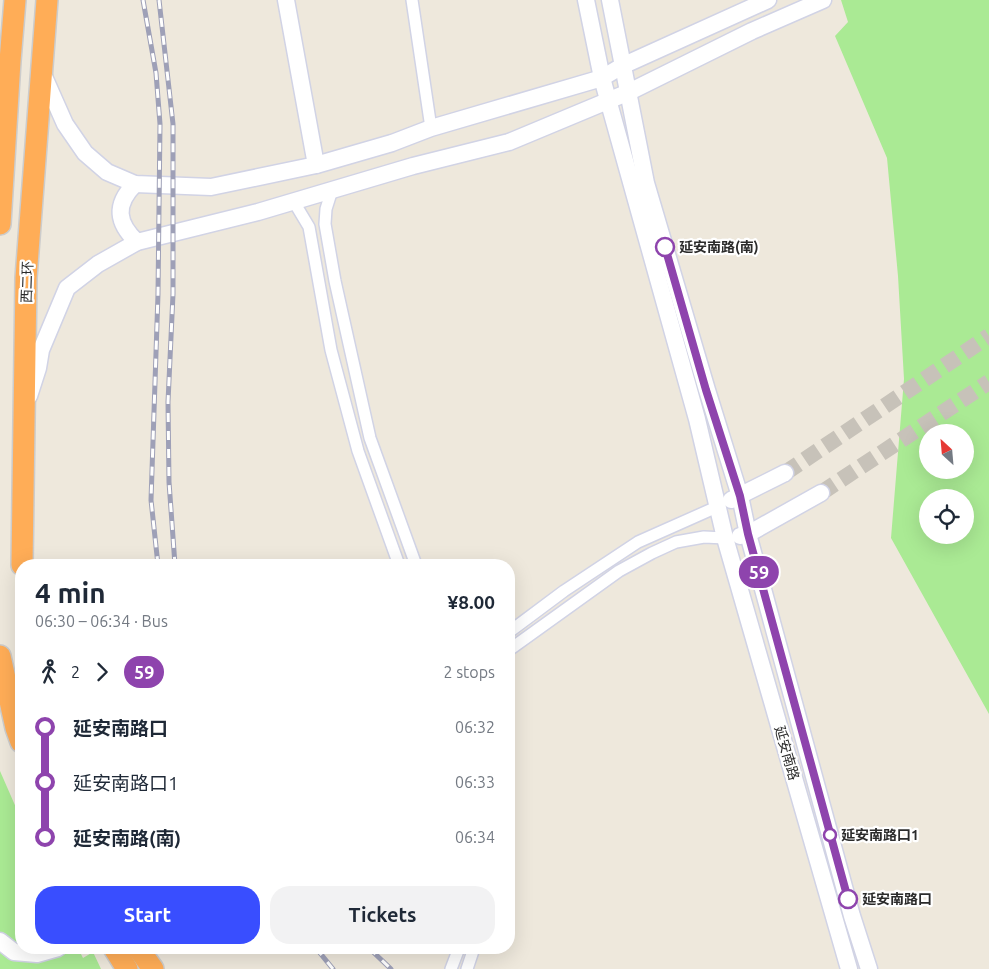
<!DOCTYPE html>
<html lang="en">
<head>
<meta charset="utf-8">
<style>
	:root { --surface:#fff; --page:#f2f2f3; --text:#1f2937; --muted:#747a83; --accent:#394eff }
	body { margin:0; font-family:Ubuntu,"Noto Sans SC",sans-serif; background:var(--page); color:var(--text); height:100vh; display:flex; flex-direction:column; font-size:19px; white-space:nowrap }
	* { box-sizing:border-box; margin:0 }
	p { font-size:16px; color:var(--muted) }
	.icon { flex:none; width:28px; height:28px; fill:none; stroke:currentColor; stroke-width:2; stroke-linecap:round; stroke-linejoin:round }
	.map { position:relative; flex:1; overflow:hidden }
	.sheet { position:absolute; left:15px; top:559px; width:500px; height:395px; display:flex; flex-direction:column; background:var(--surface); border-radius:20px; box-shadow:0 5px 20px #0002 }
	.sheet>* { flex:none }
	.badge { padding:0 10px; border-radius:16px; font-size:18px; line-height:32px }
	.needle { width:32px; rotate:334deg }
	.controls { position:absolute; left:919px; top:424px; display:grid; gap:10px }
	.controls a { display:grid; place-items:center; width:55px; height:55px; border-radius:50%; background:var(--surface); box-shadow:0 5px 20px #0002; font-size:25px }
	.map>.badge { position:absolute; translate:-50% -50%; box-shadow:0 0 0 2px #fff }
	.legs { display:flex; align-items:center; gap:8px; height:55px; padding:0 20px; font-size:16px }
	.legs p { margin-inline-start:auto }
	.summary { display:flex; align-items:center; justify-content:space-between; height:85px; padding:0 20px }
	h1 { font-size:28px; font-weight:700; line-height:38px }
	.action { display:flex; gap:10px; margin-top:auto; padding:10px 20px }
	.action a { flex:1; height:58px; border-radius:20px; background:var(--accent); color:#fff; font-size:20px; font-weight:700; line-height:58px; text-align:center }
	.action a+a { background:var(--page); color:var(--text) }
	ul { padding:0 20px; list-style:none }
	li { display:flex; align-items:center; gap:18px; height:55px; font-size:19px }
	li i { display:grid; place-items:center; width:8px; height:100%; margin:0 6px; background:currentColor }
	li i::after { content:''; width:12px; height:12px; margin:-6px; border:4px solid; border-radius:50%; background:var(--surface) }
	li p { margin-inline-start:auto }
	li:first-child i { background:linear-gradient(#0000 50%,currentColor 0) }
	li:last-child i { background:linear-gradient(currentColor 50%,#0000 0) }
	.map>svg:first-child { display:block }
</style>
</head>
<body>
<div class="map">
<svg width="989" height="969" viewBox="0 0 989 969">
	<rect width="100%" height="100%" fill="#eee8dc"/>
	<g fill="#aaea94" fill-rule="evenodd">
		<path d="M841,0H989V714L891,538L904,379L898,276L887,158L835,36L848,22ZM928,432H965V470H928ZM928,498H965V535H928Z"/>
		<path d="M0,771L21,819V948H78L83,958L93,952L101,969H0Z"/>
	</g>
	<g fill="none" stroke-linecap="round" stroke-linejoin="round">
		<g stroke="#c7c2b9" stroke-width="16" stroke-dasharray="16 8" stroke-linecap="butt">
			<path d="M785,473L989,336"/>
			<path d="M821,493L989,382"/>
		</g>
		<g stroke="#d1d3e5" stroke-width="14">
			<g id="street">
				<path d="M412,0L431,128"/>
				<path d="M332,190L326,209L325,224L335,281L370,438L416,565"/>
				<path d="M294,202L309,227L331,350L358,451L399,565"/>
				<path d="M509,632L564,591L638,542L719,506"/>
				<path d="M509,650L619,571L652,553L676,542L704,537L725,538"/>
				<path d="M451,969L459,948"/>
				<path d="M467,969L474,948"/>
			</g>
		</g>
		<g stroke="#d1d3e5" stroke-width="19">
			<g id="secondary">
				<path d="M286,0L316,165"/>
				<path d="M586,0L602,78L697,419L725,538L849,969"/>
				<path d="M610,0L646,183L707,390L740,496L748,534L852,916L869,969"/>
				<path d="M42,72L65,124L85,153L107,172L135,184L211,187L316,165L392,143L431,128L602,78L622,66L768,0"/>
				<path d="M135,184C114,205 117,223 137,242"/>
				<path d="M29,396L38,368L41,350L67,288L98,264L137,242L258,212L413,166L509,142L629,92L752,31L823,0"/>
				<path d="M731,500L785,473"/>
				<path d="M740,536L748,534L821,493"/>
				<path d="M0,941L14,952L37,954L58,948"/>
			</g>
		</g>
		<g stroke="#ccc" stroke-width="24">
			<g id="highway">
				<path d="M0,224L10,61L15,0"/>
				<path d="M22,565L26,278L47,0"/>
				<path d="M0,656L16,728L21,742"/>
				<path d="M114,948L127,969"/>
				<path d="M138,948L153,969"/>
			</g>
		</g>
		<use href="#street" stroke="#fff" stroke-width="11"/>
		<use href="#secondary" stroke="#fff" stroke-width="16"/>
		<use href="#highway" stroke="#ffad57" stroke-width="21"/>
		<g stroke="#9ea0b7" stroke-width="5">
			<g id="rail">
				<path d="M143,0L156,73L160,124L158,294L151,500L158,565"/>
				<path d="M159,0L173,124V294L168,402L169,482L175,565"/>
				<path d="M316,948L333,969"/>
				<path d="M369,948L391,969"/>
			</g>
		</g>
		<use href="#rail" stroke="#fff" stroke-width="3" stroke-dasharray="9" stroke-linecap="butt"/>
	</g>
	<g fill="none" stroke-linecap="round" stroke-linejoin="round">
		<g stroke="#fff" stroke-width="11">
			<path id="line-1" d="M665,247L706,390L740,496L748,534L848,899"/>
		</g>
		<use href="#line-1" stroke="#8e44ad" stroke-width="8"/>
	</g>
	<g fill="#fff" stroke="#8e44ad" stroke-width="2.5">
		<circle cx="665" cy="247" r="9"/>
		<circle cx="830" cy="835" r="6"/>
		<circle cx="848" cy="899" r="9"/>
	</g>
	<g text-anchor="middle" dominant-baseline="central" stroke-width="4.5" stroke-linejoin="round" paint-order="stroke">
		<g font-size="14" font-weight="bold" fill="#2b2b2b" stroke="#fff" text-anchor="start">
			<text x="679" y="247">延安南路(南)</text>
			<text x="841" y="835">延安南路口1</text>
			<text x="862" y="899">延安南路口</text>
		</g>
		<g font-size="14" fill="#2b2b2b" stroke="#fff">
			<text transform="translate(27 282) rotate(-88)">西二环</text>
			<text transform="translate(787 753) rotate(74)">延安南路</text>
		</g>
	</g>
</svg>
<div class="controls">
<a><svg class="needle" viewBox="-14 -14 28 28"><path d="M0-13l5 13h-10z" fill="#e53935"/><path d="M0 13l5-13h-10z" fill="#747a83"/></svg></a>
<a><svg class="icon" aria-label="locate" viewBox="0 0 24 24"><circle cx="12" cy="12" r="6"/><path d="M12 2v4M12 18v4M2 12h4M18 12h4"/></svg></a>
</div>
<b class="badge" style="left:759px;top:572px;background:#8e44ad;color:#fff">59</b>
<section class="sheet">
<div class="summary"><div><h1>4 min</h1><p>06:30 – 06:34 · Bus</p></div><b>¥8.00</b></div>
<div class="legs"><svg class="icon" aria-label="walk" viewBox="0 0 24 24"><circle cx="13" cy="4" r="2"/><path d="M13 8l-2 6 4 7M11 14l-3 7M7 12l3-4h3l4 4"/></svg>2<svg class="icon" aria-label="forward" viewBox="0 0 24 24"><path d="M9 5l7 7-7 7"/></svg><b class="badge" style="background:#8e44ad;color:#fff">59</b><p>2 stops</p></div>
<ul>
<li><i style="color:#8e44ad"></i><b>延安南路口</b><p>06:32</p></li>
<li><i style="color:#8e44ad"></i><span>延安南路口1</span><p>06:33</p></li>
<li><i style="color:#8e44ad"></i><b>延安南路(南)</b><p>06:34</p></li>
</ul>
<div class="action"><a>Start</a><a>Tickets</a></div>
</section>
</div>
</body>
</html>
